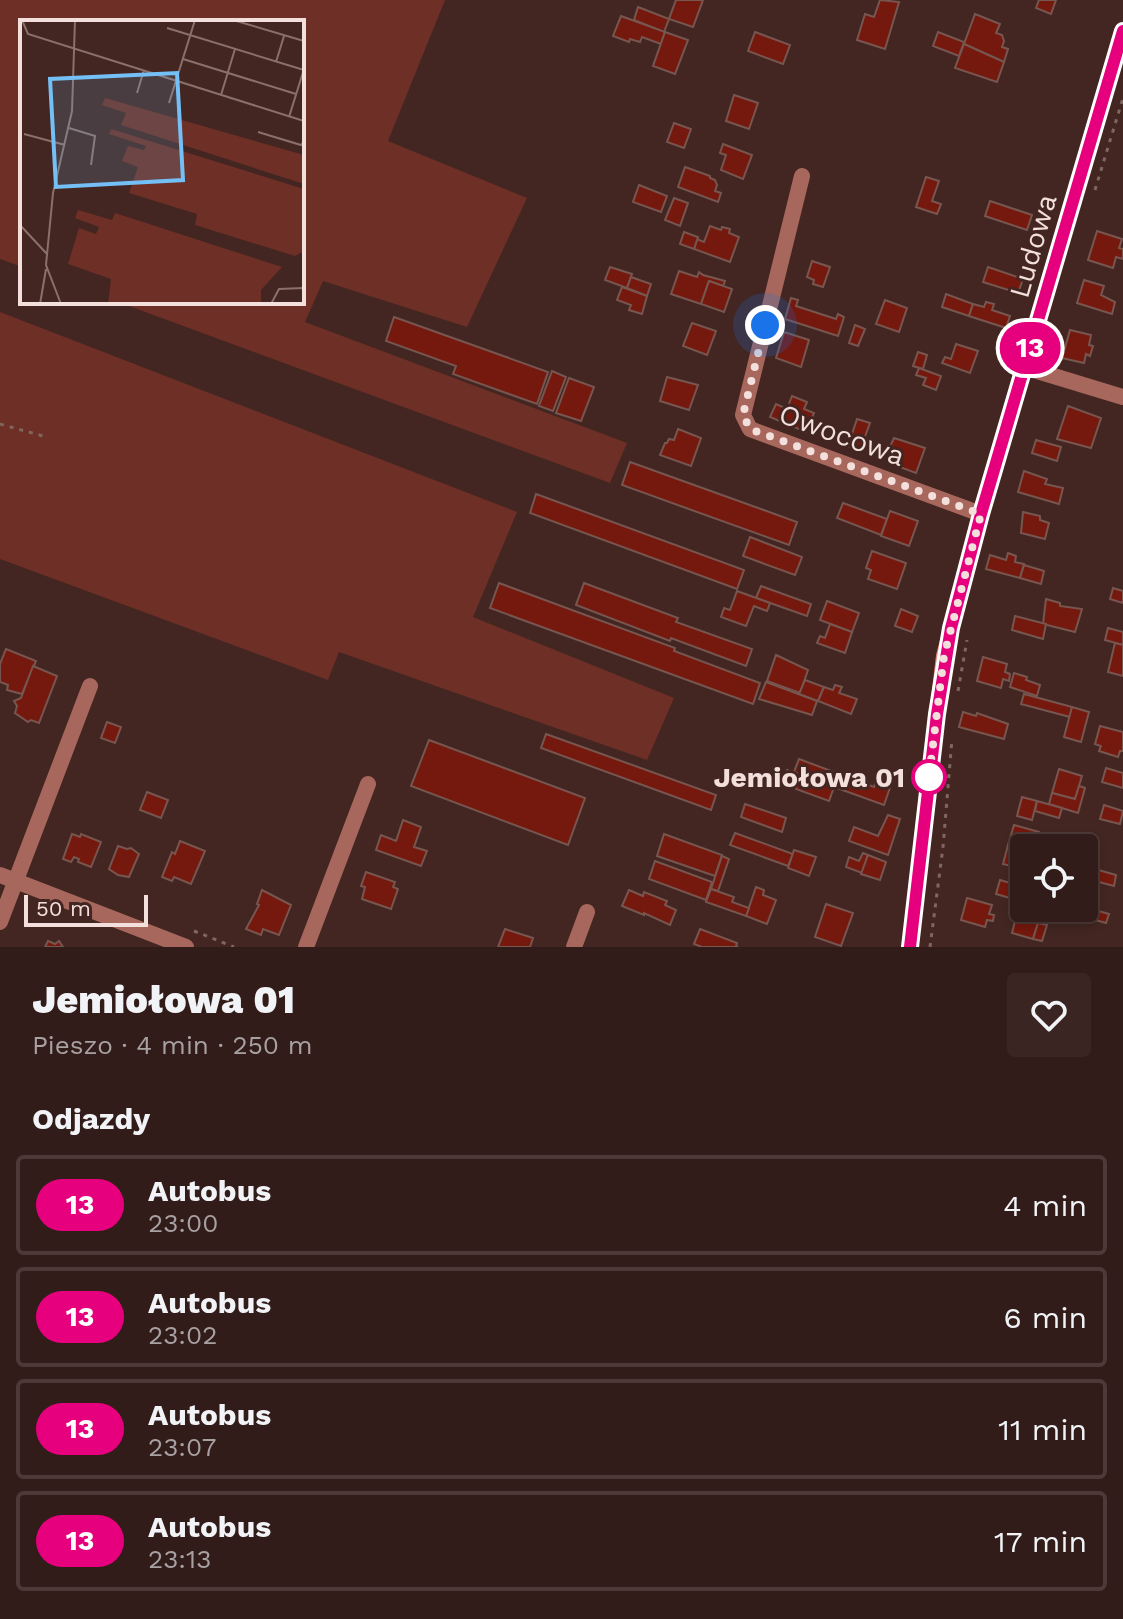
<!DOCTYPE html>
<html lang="pl">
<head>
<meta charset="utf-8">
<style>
	:root { --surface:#321c19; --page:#3a2522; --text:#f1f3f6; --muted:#a8a1a2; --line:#4d3a38 }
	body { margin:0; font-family:"Work Sans",sans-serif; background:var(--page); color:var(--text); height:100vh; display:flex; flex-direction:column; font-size:30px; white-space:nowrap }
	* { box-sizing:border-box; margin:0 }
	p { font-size:26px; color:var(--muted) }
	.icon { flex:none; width:44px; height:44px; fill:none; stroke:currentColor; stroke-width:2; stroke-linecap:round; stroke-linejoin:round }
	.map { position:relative; height:947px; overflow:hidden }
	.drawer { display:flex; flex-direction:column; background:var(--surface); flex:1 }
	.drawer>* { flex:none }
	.badge { padding:0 16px; border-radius:26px; font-size:28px; line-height:52px }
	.buttons { position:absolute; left:1010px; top:834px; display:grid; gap:16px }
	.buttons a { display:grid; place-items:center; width:88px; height:88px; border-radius:8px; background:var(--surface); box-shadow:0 4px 12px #0003,0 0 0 2px var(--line); font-size:40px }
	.scale { position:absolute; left:24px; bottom:20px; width:124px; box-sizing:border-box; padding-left:8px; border:4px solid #f3dfdb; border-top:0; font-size:22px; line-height:28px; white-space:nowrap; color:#f3dfdb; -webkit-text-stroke:6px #432621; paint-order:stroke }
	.you { position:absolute; width:40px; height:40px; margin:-20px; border:6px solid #fff; border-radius:50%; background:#1a73e8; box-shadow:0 0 0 12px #1a73e833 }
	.map>.badge { position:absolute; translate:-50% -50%; box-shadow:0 0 0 4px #fff }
	h2 { padding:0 32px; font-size:30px; line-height:72px }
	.round { display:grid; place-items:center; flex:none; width:84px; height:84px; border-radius:8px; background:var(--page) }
	.head { display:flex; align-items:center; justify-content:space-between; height:136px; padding:0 32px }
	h1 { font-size:38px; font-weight:800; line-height:60px }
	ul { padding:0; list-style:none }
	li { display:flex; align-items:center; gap:24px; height:100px; margin:0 16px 12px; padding:0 16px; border:4px solid var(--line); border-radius:8px }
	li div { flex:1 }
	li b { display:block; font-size:30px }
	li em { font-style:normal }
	li .badge { min-width:88px; font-weight:700; text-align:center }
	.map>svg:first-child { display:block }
</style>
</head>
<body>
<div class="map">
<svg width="1123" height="947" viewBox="0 0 1123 947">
	<rect width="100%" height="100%" fill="#432621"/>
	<g fill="#6d2f26">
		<path d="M0,0H445L388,141L527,198L467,327L323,281L305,322L627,443L610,483L118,302H302V22H22V267L0,259Z"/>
		<path d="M0,312L517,512L473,617L674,698L647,760L339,652L328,680L0,559Z"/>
	</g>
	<g fill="#75180d" stroke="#775650" stroke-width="2">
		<path d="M676,0H703L693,27L669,19Z"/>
		<path d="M880,0L899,2L885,49L857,40L865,14L874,17Z"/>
		<path d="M1039,0H1056L1051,14L1036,8Z"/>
		<path d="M638,7L669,19L664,32L634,20Z"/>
		<path d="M975,14L1000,24L996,33L1002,35L1004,41L1002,47L1008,49L1004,62L964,44Z"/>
		<path d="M621,16L665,32L661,44L642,37L640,42L630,39L629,42L613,36Z"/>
		<path d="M665,32L688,40L675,74L653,66Z"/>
		<path d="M755,32L790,45L783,64L748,51Z"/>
		<path d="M938,32L964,42L959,56L933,46Z"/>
		<path d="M964,44L1004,62L997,82L955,68Z"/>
		<path d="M734,95L758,103L749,129L726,121Z"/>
		<path d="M674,123L691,129L684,148L667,142Z"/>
		<path d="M723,144L752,155L743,179L721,170L726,155L720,153Z"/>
		<path d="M685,167L710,176V178L715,180L717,185L715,191L721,193L718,202L678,187Z"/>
		<path d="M926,177L939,181L932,201L941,204L937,214L916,207Z"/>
		<path d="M639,185L667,196L661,212L633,202Z"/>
		<path d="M674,198L688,203L680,226L665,220Z"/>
		<path d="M990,201L1032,215L1027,230L985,216Z"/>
		<path d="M710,226L721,230L722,227L730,229L729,233L739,237L730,262L694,249L697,239L704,242Z"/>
		<path d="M1097,231L1122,239L1119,248L1123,249V259L1116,257L1113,268L1088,260Z"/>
		<path d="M684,232L698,237L694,249L680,244Z"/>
		<path d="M812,261L830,267L823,287L813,284L814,280L807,277Z"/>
		<path d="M610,267L632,274L627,288L605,280Z"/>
		<path d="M988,267L1023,279L1018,293L983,282Z"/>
		<path d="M679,271L697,277L699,272L703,275L725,281L723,286L709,281L701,304L671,294Z"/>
		<path d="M631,277L651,284L647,296L627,288Z"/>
		<path d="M1084,280L1104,286L1101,295L1115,302L1112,314L1077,303Z"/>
		<path d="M709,281L732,289L724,312L701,304Z"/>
		<path d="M622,287L647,296L642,314L629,310L631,305L617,300Z"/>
		<path d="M946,294L973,304L969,316L942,307Z"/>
		<path d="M791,298L798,300L796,306L836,319L838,314L844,317L838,336L785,319Z"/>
		<path d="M885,300L907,308L899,332L876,324Z"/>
		<path d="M986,302L994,304L992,310L1010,316L1006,328L969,316L973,304L984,307Z"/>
		<path d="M394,317L548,372L537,404L453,374L456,366L386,341Z"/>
		<path d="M692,323L716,331L707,355L683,346Z"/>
		<path d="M855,325L865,329L858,346L849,343Z"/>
		<path d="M1070,330L1091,335L1089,345L1093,346L1090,356L1086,354L1084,363L1062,358Z"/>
		<path d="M784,332L809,340L801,367L776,358Z"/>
		<path d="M956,344L978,351L970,373L942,363L945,357L951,359Z"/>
		<path d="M918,352L927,355L923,369L913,366Z"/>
		<path d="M919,368L941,376L936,390L923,385L926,378L916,375Z"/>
		<path d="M552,371L566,377L553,411L539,406Z"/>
		<path d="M667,377L698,385L689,410L660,401Z"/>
		<path d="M569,378L594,387L581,421L556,413Z"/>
		<path d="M792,396L807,402L804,409L814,413L806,432L770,417L776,404L787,409Z"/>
		<path d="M1068,406L1101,418L1091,448L1057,439Z"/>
		<path d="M857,419L870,423L860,450L848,446Z"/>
		<path d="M678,429L701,438L691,466L660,455L665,443H667L669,439L674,440Z"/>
		<path d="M894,438L925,448L916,473L889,463L892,455L887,453Z"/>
		<path d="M1036,440L1061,447L1057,461L1032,453Z"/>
		<path d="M630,462L797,522L789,545L622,485Z"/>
		<path d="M1024,471L1047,479L1045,484L1063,488L1059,504L1018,492Z"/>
		<path d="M536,494L744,570L737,589L530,513Z"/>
		<path d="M843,503L887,519L881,535L837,518Z"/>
		<path d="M890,511L918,521L909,546L881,536Z"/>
		<path d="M1023,512L1040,516V520L1049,523L1045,539L1021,533Z"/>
		<path d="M750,537L802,557L795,575L743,556Z"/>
		<path d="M872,551L906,563L897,589L868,579L871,570L866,568Z"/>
		<path d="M1008,553L1016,556L1015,562L1024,564L1020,578L986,569L990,555L1006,560Z"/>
		<path d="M1024,565L1044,571L1041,584L1020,578Z"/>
		<path d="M499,583L675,648L674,651L760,683L753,704L490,608Z"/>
		<path d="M584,583L678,618L676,622L752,649L746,666L671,638L670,641L576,605Z"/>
		<path d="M761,586L811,604L807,616L756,598Z"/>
		<path d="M1113,588L1123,591V603L1110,599Z"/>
		<path d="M737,591L770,603L767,611L754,606L746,626L721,617L724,608L730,610Z"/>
		<path d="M1046,599L1060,603V606L1082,609L1075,632L1043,624Z"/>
		<path d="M827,601L859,613L852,632L820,620Z"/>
		<path d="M901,609L918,616L912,632L895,626Z"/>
		<path d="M1015,616L1046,624L1043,639L1012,630Z"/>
		<path d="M830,624L852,632L845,653L817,643L820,636L825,638Z"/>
		<path d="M1108,628L1123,632V645L1105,640Z"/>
		<path d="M1115,643L1123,645V676L1108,672Z"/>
		<path d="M6,649L36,661L22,694L7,690L8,685L0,682V664Z"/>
		<path d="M776,655L808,670L800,693L767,681Z"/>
		<path d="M983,657L1007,664L1005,672L1010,674L1009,681L1003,679L1001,688L977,681Z"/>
		<path d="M33,666L57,676L39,723L31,720L28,722L15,713L17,706L14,701L21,698Z"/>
		<path d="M1014,673L1027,677L1026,680L1040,685L1037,696L1010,687Z"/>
		<path d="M805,680L824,687L818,701L799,694Z"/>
		<path d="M766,682L817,701L812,715L759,699Z"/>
		<path d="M835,685L842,687L839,693L857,699L851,714L818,701L824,687L833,690Z"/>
		<path d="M1024,694L1072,707L1070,717L1021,704Z"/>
		<path d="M1072,707L1089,712L1081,742L1064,737Z"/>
		<path d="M963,712L976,716L977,713L1008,724L1004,739L959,727Z"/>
		<path d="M107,722L121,727L115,743L101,738Z"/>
		<path d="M1100,726L1123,732V751H1120L1118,757L1099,751L1101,746L1095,744Z"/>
		<path d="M546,734L716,795L711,810L541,748Z"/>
		<path d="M429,740L585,798L568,845L411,786Z"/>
		<path d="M799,759L850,778L845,791L794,772Z"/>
		<path d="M1106,768L1123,773V788L1102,782Z"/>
		<path d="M1059,769L1082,776L1075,799L1052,793Z"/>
		<path d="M787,770L834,787L829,801L796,789L798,783L784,779Z"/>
		<path d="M878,774L893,779L884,805L845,791L850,778L874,787Z"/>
		<path d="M1079,786L1085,788L1078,813L1049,804L1052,793L1075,799Z"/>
		<path d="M147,792L168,800L161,818L140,810Z"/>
		<path d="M1022,797L1037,801L1032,820L1017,816Z"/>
		<path d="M1037,801L1062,808L1059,818L1035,811Z"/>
		<path d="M745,804L786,818L782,832L741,817Z"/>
		<path d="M1104,805L1123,811L1120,824L1100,819Z"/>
		<path d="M888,815L900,819L888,855L849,841L854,827L878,836Z"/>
		<path d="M403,820L421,827L414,847L427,851L421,866L376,850L381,835L396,841Z"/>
		<path d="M1014,825L1039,832L1037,839L1042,841L1040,847L1035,845L1034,848L1024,850L1008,845Z"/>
		<path d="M735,833L793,854L788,866L730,845Z"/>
		<path d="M72,834L80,837L81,834L101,842L91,867L78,862L79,859L74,857L71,862L63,859Z"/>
		<path d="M664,834L722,855L715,876L657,856Z"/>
		<path d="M180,841L205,851L191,884L174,877L172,881L162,877L172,852L175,854Z"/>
		<path d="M1008,845L1024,850V869L1003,864Z"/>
		<path d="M118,846L127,849L131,848L139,854L129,877L118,875L109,869Z"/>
		<path d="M794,850L816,857L809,876L788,868Z"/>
		<path d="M863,853L868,855L862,873L846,867L849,857L859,861Z"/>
		<path d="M868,855L886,862L880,880L861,874Z"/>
		<path d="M722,856L729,859L718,891L711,889Z"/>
		<path d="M655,861L712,882L706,900L649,879Z"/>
		<path d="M1088,867L1116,875L1114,886L1084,878Z"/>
		<path d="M366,872L395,882L393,887L398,889L391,909L362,899L365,887L361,886Z"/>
		<path d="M1000,880L1024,887V902L996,894Z"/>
		<path d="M756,887L764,890L763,895L776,900L767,924L746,916Z"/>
		<path d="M711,889L734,897L732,902L749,908L746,916L706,902Z"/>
		<path d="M262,890L291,905L279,935L263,929L261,935L246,929L259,905L257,904Z"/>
		<path d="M629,890L643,896L644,892L667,901L665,905L676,910L670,925L644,913V915L622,906Z"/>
		<path d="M967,898L992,905L989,914L994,915L993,921L987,920L985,927L961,920Z"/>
		<path d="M826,904L853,913L841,946L815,937Z"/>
		<path d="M1084,907L1109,914L1106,923L1081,916Z"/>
		<path d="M1045,908H1080L1077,917Z"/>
		<path d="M1016,917L1038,923L1033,939L1012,933Z"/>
		<path d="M1038,923L1047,925L1042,941L1033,939Z"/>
		<path d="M505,929L533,938L530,947H498Z"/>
		<path d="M700,929L737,943L736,946L738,947H702L694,944Z"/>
		<path d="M48,941L55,944L59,941L63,947H45Z"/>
	</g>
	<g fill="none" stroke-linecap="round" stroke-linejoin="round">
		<g stroke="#806661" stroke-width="3" stroke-dasharray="4 6" stroke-linecap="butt">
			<path d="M1095,190L1123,98"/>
			<path d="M0,424L43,436"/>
			<path d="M958,691L967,640"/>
			<path d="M194,931L234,947"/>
			<path d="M930,947L943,847L952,739"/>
		</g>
		<g stroke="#a7675c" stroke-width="16">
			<path d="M802,176L743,415L750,429L981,514"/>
			<path d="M1024,367L1123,397"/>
			<path d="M0,922L90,686"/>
			<path d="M306,947L368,784"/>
			<path d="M574,947L587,912"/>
		</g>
		<path stroke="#a7675c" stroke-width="16" d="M0,875L186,947"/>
		<path stroke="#eb8574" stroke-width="16" d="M910,947L944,656L981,514L1123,32"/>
	</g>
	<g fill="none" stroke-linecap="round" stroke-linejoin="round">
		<g stroke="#fff" stroke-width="18">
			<path id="line" d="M910,947L937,714L951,628L981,514L1123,31"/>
		</g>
		<use href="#line" stroke="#e6007e" stroke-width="12"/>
		<path stroke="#f3dfdb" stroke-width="8" stroke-dasharray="0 14.4" d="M765,325L743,415L750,429L981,514L944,656L929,777"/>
	</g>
	<circle fill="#fff" stroke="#e6007e" stroke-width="4" cx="929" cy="777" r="16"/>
	<g text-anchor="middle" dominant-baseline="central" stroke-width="6" stroke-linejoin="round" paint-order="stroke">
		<g font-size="28" fill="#f3dfdb" stroke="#432621">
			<text transform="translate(1033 246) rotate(-74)">Ludowa</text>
			<text transform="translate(842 435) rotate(20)">Owocowa</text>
		</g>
		<g font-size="28" font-weight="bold" fill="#f3dfdb" stroke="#432621" text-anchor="end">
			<text x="905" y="777">Jemiołowa 01</text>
		</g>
	</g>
	<g transform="translate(20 20)">
		<rect width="284" height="284" fill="#432621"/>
		<path d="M85,78L284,135V164L101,105L106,93L82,85ZM91,109L284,169V231L275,236L175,205L177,194L109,173L118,147L102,141L108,126L124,130L126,126L89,114ZM58,190L92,200L95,193L262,247L241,270V284H88L91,259L48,244L59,208L76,214L79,207L55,198Z" fill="#6d2f26"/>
		<path fill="none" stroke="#89706b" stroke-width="2" d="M2,0L8,14L284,101M213,0L284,21M147,8L284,50M163,39L276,74M256,42L264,16M117,73L124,50M201,75L215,29M149,83L175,0M269,97L284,49M49,108L75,116L71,145M238,112L281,125L284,122M4,114L45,125M0,205L27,234M20,284L26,249M41,284L26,245L33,173L52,91L55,0M251,284L259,269L284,268"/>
		<path fill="#74c0f6" fill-opacity="0.15" stroke="#74c0f6" stroke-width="4" d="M157,53L163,160L36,167L30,59Z"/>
		<rect width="284" height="284" fill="none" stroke="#f3dfdb" stroke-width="4"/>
	</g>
</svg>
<div class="buttons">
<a><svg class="icon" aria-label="locate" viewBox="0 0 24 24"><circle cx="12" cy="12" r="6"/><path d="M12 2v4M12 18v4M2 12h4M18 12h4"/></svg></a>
</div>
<div class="scale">50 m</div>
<div class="you" style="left:765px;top:325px"></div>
<b class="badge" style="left:1030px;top:348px;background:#e6007e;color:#fff">13</b>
</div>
<section class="drawer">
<div class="head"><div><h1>Jemiołowa 01</h1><p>Pieszo · 4 min · 250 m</p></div><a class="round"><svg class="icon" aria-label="heart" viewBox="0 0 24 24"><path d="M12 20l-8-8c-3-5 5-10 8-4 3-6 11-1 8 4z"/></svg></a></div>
<h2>Odjazdy</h2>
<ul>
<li><span class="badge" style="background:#e6007e;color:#fff">13</span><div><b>Autobus</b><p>23:00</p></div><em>4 min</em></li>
<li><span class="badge" style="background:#e6007e;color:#fff">13</span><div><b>Autobus</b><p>23:02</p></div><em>6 min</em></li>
<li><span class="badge" style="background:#e6007e;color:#fff">13</span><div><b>Autobus</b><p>23:07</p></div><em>11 min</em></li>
<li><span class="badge" style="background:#e6007e;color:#fff">13</span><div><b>Autobus</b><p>23:13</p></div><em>17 min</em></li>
</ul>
</section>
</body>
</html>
